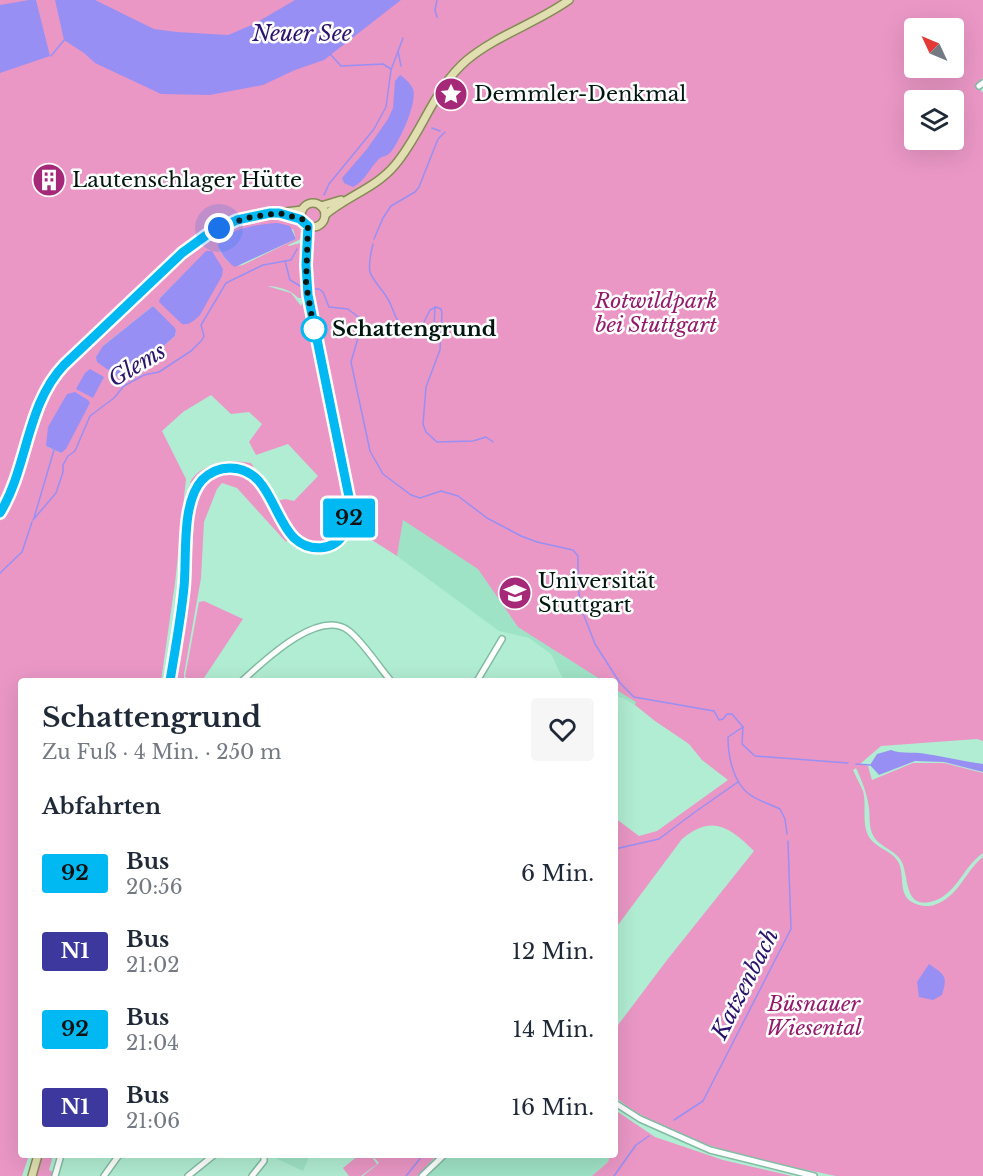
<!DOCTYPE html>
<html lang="de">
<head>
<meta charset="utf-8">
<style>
	:root { --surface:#fff; --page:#f6f6f7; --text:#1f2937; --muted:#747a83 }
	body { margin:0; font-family:"Libre Baskerville",serif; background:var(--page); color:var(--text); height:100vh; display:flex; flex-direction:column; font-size:22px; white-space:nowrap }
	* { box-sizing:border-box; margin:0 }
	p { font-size:20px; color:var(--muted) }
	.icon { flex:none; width:33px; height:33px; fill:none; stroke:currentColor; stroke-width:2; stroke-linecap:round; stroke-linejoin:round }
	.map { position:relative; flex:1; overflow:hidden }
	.drawer { position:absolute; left:18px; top:678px; width:600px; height:480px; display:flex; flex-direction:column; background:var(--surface); border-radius:6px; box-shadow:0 6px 24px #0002 }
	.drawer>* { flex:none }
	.badge { padding:0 12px; border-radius:4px; font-size:21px; line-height:39px }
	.needle { width:39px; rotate:314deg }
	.fabs { position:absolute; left:904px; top:18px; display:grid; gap:12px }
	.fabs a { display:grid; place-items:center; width:60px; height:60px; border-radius:6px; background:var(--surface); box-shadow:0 6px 24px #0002; font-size:30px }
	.you { position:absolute; width:30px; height:30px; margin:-15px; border:4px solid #fff; border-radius:50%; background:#1a73e8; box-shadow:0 0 0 9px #1a73e833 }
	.map>.badge { position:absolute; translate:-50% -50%; box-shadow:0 0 0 3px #fff }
	h2 { padding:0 24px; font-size:22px; line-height:54px }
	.round { display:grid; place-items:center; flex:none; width:63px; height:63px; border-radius:6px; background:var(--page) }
	.headline { display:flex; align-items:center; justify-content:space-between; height:102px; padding:0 24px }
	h1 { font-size:28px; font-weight:800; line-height:45px }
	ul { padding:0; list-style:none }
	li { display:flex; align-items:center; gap:18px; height:78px; padding:0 24px }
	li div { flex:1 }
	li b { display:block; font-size:22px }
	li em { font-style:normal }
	li .badge { min-width:66px; font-weight:700; text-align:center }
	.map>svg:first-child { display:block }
</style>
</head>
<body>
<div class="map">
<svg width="983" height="1176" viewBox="0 0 983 1176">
	<rect width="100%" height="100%" fill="#b1edd3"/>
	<g fill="#9fe3c6">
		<path d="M409,475L648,678L635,705L623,698L615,696V681H564L551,654L529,638L499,631L397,556Z"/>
		<path d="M269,1155H310L303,1171Z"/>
		<path d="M450,1155H610L608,1162L592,1176H427Z"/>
	</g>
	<g fill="#ea97c5" fill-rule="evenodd">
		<path d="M0,0H983V78L976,84L983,93V741L977,739L881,746L860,764L868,766L872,780L913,763H944L983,773V853C963,866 956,897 930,902C902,908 910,872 900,859C891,847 875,846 871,830C869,823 870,815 869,808C867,793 862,781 856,768L853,770C856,777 860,784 863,791C867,806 861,822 869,837C876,848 890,850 897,860C907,874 895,896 916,904C921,906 929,907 934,905C959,897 965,871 983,857V1176H836C763,1161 675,1145 615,1097V1029L667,960L754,851C730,827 712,814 682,839L615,929V818L639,836L657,831L728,780L702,760L689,744L655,721L635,705L636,702L615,689V681H603L518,627L478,569L403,520L397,556L350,526L352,494L313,301L311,252L315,238L304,235L301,239L288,245L289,246L300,243L304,246L302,286L304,298H298C292,290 277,286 267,286L291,293L301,306L303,301L305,303L310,320L306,328L313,338L346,497C346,505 347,514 345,521C340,542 317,552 300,538C288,529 283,514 277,501L285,499L294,501L318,476L288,444L256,455L249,442L262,424L249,412L231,414L211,395L183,412L162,431L186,479L175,583L161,681H21V1155H29L22,1176H0V521L18,484L50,395L67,369L172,271C197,244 229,226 265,218L266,210C236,213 210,228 186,246L55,370L46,382L39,397L0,507ZM915,28H954V68H915ZM915,100H954V140H915ZM293,229L296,239L243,265C230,268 226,259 219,250ZM216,260L223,270L160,298L191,267ZM153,306L176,331L175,336L143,364H139L103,346ZM90,403L61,453L46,446Z"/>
		<path d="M235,461L251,463L254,467L251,469C227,459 208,466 193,485L190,483C196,468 219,461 235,461Z"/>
		<path d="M227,472C261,472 275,513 290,538L286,542L237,488L222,483L217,489L204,522L201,578L184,674V681H175L190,590L195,500C201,484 210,476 227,472Z"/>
		<path d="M204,601L243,619L202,681H194L185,677L199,602Z"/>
		<path d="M615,1110L655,1137L723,1160L792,1176H592L608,1162L610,1155H615Z"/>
		<path d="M43,1155H53L49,1170L53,1172L52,1176H36Z"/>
		<path d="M359,1155H370L377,1164L361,1176H349L343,1168Z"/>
		<path d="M372,1155H437L417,1176H363L379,1163Z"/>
	</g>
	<g fill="#988ff4">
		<path d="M29,0H36L50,56L0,73V5Z"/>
		<path d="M55,0H95L154,29L177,32L228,35L254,24L295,0H401L324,60L295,70L263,85L210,95L161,94L95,63L84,53L64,40Z"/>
		<path d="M400,75C405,78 411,84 413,89C418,102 399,143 390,153C386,157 381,156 378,160C369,169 365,181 353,187L344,183L342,178L367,149L388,119L393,108L395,81Z"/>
		<path d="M278,223L290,226L296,239L235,267C228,263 220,253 218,245C229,228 258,224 278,223Z"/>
		<path d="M206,251H212L223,269L222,276L200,315C196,319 189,326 182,324L159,302L160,298Z"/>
		<path d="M153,306L175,328L176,331L175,336L143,364H139L122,376L118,377L97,362L96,357L103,346Z"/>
		<path d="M90,369L104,377L93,398L76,389L85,373Z"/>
		<path d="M75,392L88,400L90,403L66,449L61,453L46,446L48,427L67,394Z"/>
		<path d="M891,750C900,754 910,752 920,753C941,756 962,761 983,764V772L944,762L915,761L879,775L870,765L877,754Z"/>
		<path d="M929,964C945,975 948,976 942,995L933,1000L919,997L917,982Z"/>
	</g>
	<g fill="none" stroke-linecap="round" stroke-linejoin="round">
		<g stroke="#988ff4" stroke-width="1.5">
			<path d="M437,17L435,10L437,0"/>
			<path d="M398,51L401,66"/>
			<path d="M330,54L341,66L383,64L391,69"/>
			<path d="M51,56L65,39"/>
			<path d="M432,128L440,131"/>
			<path d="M324,195L329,184L374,129L386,107L391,70L403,38"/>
			<path d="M374,239L383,218L391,206L415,192L419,187L438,139L445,132"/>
			<path d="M373,244C371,253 368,263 370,272C373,281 381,288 386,296C398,313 393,336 423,324L430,310L436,307L441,309L442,313L440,350L426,387L423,424L426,432L437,442L473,441L486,437L493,442"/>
			<path d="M285,261L290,280L302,287"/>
			<path d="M313,289H319L323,292L329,307L348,309L363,321L351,362L370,451L383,474L411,495L420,498L441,491L458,496L487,518L521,536L537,542L573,550L578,556V589L583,613L595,644L620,683L634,697L714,711L719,720L723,719L727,714H732L743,727L728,737C728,756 733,782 749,794C758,801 770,804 780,809L785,819L787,834"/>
			<path d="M426,339L434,327L435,307"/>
			<path d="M34,518L54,450"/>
			<path d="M33,520L56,493L63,472V465L68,456L75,451L90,416L114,398L124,386L144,375L159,372L191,351L202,340L204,336L201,325L226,283L263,265L291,260L297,249"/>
			<path d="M0,573L22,552L32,522"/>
			<path d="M743,727L742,744L755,756L848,763"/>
			<path d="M856,764L870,765"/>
			<path d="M615,849L659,839L695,812L738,782"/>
			<path d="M674,1120L703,1101L791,929L788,841"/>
			<path d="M406,1176L423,1155"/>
			<path d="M614,1176L636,1145L649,1136"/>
		</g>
		<g stroke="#81bca3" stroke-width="8">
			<g id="minor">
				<path d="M979,86L983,83"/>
				<path d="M242,681C263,662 319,607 349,631C364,643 378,666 391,681"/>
				<path d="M477,681L502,639"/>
				<path d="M615,1103L640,1119L710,1150L814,1176"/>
				<path d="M55,1176L61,1155"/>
				<path d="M104,1176L119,1155"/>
				<path d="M188,1176L214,1155"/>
				<path d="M252,1176L264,1161V1155"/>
				<path d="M422,1176L444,1155"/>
			</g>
		</g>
		<g stroke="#868b56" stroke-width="10">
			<g id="major">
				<circle cx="313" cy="215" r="12"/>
				<path d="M321,206L341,200"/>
				<path d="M281,214L302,219"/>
				<path d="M325,215C347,196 376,188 395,165C423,132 433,89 467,60C497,35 537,23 569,0"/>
				<path d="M0,513C27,467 26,405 64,365L199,240C234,217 262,215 302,210"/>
				<path d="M170,681C175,650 181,618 184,587C187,557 181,503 202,480C209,472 219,468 230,468C270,468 272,516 294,538C309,552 334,552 345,532C351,521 350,508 349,497L306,284L308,226"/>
				<path d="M32,1176L38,1155"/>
			</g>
		</g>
		<use href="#minor" stroke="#fff" stroke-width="5"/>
		<use href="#major" stroke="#e1dfb1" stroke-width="7"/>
	</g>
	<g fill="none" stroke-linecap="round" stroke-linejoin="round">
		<g stroke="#fff" stroke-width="14">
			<path id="line" d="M0,513C28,467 26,405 64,365L182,253L208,234L237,220L270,213H279L300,219L308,226L306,265L308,295L349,497C350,509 351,521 345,532C334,552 309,552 294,538C272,516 269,468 230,468C219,468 209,473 202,480C181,503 187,557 184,587C181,618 175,650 170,681"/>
		</g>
		<use href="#line" stroke="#00b9f2" stroke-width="9"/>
		<path stroke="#01160e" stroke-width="6" stroke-dasharray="0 10.8" d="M219,228L246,218L279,213L302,219L308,226L306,284L314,329"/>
	</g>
	<defs>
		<g id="sight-disc" transform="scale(1.725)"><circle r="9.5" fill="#a62879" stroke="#fefefe"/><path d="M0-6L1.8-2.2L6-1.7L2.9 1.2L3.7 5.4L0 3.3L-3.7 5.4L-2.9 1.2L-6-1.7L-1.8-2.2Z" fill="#fff"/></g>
		<g id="building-disc" transform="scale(1.725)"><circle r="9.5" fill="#a62879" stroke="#fefefe"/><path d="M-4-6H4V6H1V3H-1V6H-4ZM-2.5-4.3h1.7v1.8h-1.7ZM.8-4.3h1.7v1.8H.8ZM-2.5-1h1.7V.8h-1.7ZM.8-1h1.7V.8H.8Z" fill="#fff"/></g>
		<g id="university-disc" transform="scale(1.725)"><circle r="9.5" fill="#a62879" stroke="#fefefe"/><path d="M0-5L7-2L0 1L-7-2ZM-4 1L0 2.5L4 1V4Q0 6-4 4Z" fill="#fff"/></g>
	</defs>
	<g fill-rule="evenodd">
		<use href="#sight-disc" x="451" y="94"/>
		<use href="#building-disc" x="49" y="180"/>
		<use href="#university-disc" x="515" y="593"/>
	</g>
	<circle fill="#fff" stroke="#00b9f2" stroke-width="3" cx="314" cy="329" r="12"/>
	<g text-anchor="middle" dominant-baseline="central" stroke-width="5" stroke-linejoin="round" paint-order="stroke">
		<g font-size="21" fill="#01160e" stroke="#fefefe" text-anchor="start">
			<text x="474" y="94">Demmler-Denkmal</text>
			<text x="72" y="180">Lautenschlager Hütte</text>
			<text x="538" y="581">Universität<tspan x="538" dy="24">Stuttgart</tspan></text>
		</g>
		<g font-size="21" font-style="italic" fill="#951a6c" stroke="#fefefe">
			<text x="656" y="301">Rotwildpark<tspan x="656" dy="24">bei Stuttgart</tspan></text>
			<text x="814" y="1004">Büsnauer<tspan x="814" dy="24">Wiesental</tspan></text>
		</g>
		<g font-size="21" font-weight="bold" fill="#01160e" stroke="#fefefe" text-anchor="start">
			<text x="332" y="329">Schattengrund</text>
		</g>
		<g font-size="22" font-style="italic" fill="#2b136c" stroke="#fefefe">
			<text x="302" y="33">Neuer See</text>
			<text transform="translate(137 365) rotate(-31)">Glems</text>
			<text transform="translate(745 984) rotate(-63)">Katzenbach</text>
		</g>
	</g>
</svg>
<div class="fabs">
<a><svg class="needle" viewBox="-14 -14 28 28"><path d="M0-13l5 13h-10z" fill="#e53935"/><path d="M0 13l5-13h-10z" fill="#747a83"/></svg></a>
<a><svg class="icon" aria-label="layers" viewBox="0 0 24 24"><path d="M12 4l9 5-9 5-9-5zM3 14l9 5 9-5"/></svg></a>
</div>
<div class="you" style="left:219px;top:228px"></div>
<b class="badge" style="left:349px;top:518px;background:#00b9f2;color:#111">92</b>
<section class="drawer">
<div class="headline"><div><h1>Schattengrund</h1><p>Zu Fuß · 4 Min. · 250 m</p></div><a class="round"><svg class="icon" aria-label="heart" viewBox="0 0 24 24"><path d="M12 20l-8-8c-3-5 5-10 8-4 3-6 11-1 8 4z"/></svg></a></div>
<h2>Abfahrten</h2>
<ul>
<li><span class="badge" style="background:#00b9f2;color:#111">92</span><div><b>Bus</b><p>20:56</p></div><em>6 Min.</em></li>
<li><span class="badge" style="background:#3c389e;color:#fff">N1</span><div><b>Bus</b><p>21:02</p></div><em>12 Min.</em></li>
<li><span class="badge" style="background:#00b9f2;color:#111">92</span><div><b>Bus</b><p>21:04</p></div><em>14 Min.</em></li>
<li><span class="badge" style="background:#3c389e;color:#fff">N1</span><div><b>Bus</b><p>21:06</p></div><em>16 Min.</em></li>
</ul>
</section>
</div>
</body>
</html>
